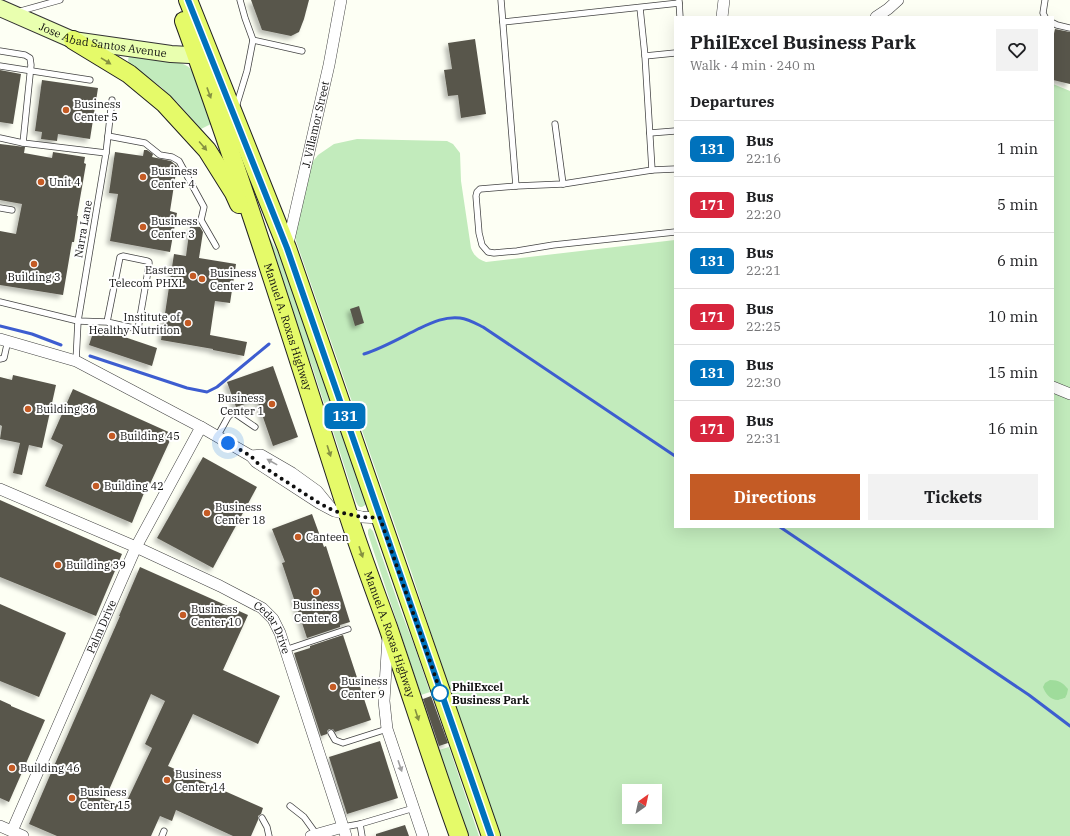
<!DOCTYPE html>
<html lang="en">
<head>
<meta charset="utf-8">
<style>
	:root { --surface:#fff; --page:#f2f2f2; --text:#202124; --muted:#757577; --line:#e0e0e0; --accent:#c45b25 }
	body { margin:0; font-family:"IBM Plex Serif",serif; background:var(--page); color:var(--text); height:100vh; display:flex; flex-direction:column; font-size:15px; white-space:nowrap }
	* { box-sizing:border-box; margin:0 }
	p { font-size:13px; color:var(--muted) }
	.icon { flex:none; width:22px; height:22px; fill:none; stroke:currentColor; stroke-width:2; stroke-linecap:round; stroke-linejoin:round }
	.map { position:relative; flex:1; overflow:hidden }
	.sheet { position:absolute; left:674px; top:16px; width:380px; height:512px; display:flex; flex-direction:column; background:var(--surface); border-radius:0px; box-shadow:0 4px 16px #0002 }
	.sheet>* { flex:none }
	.badge { padding:0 8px; border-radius:6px; font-size:14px; line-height:26px }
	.needle { width:26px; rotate:33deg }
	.buttons { position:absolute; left:622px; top:784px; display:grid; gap:8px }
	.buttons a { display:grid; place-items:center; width:40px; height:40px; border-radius:0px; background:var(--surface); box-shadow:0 4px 16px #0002; font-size:20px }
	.you { position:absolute; width:20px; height:20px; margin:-10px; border:3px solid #fff; border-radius:50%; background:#1a73e8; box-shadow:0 0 0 6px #1a73e833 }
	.map>.badge { position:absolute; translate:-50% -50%; box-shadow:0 0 0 2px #fff }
	h2 { padding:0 16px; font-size:15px; line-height:36px }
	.round { display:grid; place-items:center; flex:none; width:42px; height:42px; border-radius:0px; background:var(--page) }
	.headline { display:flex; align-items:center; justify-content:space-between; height:68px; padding:0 16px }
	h1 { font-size:19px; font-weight:700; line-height:30px }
	.button { display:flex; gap:8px; margin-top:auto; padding:8px 16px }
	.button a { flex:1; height:46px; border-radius:0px; background:var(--accent); color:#fff; font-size:16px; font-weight:700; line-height:46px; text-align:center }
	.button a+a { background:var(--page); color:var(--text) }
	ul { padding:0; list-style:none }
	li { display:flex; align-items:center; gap:12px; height:56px; padding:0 16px; border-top:1px solid var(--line) }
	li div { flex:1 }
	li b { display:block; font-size:15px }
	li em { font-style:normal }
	li .badge { min-width:44px; font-weight:700; text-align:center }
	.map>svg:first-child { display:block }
</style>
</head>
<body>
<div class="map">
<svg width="1070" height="836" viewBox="0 0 1070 836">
	<defs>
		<filter id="shadow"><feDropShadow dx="-3.5" dy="3.5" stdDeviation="2" flood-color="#0004"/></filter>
	</defs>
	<rect width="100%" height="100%" fill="#fdfff4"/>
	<g fill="#c2ebbc" fill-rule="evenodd">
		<path d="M129,55C143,57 176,59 187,66C191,68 192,72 195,76L213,123L201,129L178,103L161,87L130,64L128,61Z"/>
		<path d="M1053,84L1070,91V836H501L448,686L412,574L296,241L295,236L311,164L318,155L334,144L357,139L447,141L453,144L460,153L461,181L471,248C474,256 478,259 486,262L675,240V527H1053ZM629,791H655V817H629Z"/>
		<path d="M253,192L269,237L281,257L367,504L362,507C358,507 358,505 356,502L312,366L295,326Z"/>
		<path d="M370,528L373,531L402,614L414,645L430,692L421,695L368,534V530Z"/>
		<path d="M449,747L479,836H467L439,750Z"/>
	</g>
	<path fill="#9fdc9b" d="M1050,680C1059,680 1063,683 1068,689L1067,694L1065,698C1064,698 1058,700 1058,700C1050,700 1045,693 1043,687L1045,683Z"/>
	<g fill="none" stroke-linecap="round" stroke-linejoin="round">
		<g stroke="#3d5dd0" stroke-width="3">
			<path d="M0,326L32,334L61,345"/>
			<path d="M364,354C383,348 400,338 418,329C431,323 445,316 460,318C468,319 475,323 483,327L675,456"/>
			<path d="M90,356L187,388L207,392L217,387L269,344"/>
			<path d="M780,527L1029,695L1070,726"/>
		</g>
	</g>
	<g fill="#59564c" fill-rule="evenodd" filter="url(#shadow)">
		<path d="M251,0H309L304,19L299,32L291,36L262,30Z"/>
		<path d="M1055,29L1070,32V84L1053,80V38Z"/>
		<path d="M475,39L486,114L461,118L458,95L448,96L444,70L452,69L448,43Z"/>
		<path d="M0,70L21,74L13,124L0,122Z"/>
		<path d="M42,80L98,88L90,139L58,134L57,141L41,139L42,132L35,131Z"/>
		<path d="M0,144L25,147L24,153L52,158L53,152L85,157L84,163L86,164L77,216H78L74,242H72L63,295L0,285V231L16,234L22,204L0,200Z"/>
		<path d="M144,150H147L153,154L152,157L171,161L177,166L170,211L177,213L170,252L110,241L118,194L109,193L115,152L143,156Z"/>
		<path d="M190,226L200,227L203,232L199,258L236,264L230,303L215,301L210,335L247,342L244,356L213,350V349L161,340L174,254L186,256Z"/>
		<path d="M359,306L364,323L355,326L350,309Z"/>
		<path d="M95,327L157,348L152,366L89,345Z"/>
		<path d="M273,366L298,437L273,446L257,400L236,407L227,382Z"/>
		<path d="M13,375L56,385L42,448L29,445L22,475L13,473L20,443L0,439L2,426L0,425V377L12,380Z"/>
		<path d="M73,389L173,434L150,484L148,483L132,523L45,486L63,445L51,439Z"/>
		<path d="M203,457L257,487L213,568L157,538Z"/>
		<path d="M0,500L122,554L96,616L0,577Z"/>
		<path d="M312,514L324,547L326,546L350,622L340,625V627L307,638L282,563L285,562L272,529Z"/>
		<path d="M140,567L248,615L223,670L280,696L258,744L193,714L168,766L263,808L261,814L258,816V820L251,836H233L176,810L172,821L160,816L151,836H57L29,824L54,766L120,616H119ZM151,694L165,701L145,744L152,748L124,807L105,799Z"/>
		<path d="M0,604L66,633L39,697L0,681Z"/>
		<path d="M343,635L371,720L335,732L333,729H329L327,731V734L321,736L294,653L310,648V646Z"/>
		<path d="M431,696L448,743L439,746L423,699Z"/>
		<path d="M0,700L11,705V706L45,720L9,802L0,798Z"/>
		<path d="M380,741L398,798L347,814L329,757Z"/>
		<path d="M405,825L409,836H376V834Z"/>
	</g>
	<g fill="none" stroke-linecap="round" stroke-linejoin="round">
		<g stroke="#434343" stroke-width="7">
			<g id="lane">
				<path d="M240,0L245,18L253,40L302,51"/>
				<path d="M501,0L516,186L563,184L652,170L675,169"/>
				<path d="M1045,0L1043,13L1045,17"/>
				<path d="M679,1L680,17"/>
				<path d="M640,8L645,56L652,170"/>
				<path d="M17,12L60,0"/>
				<path d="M503,22L679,3"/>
				<path d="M1053,23L1057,25L1070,28"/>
				<path d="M0,51L25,55L30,58L31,65L23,143"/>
				<path d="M645,56L675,53"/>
				<path d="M0,66L90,80"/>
				<path d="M236,107L247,71L253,40"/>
				<path d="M555,124L563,184"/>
				<path d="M650,133L675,131"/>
				<path d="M108,136L145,143L160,155L172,157L179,161L204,207L201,220L216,246"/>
				<path d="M0,138L23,143L106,153"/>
				<path d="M516,186L480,189L477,192L476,196L479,233L482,245L488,252L494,253L517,251L553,245L675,232"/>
				<path d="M0,208L12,210"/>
				<path d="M0,302L78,321L107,322L138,329L149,265V262L147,261L123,256L120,257L107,322"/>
				<path d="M0,359L4,358L8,340"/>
				<path d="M76,361L78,321L106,153L112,100"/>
				<path d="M217,437L228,417L233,412L255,427"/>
				<path d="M285,650L348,629"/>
				<path d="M331,733L335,740L343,743L387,729"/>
				<path d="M290,806L304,817L317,835"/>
				<path d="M262,818L267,827L269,836"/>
				<path d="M360,824L362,836"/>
				<path d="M343,827L360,824L414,808"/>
				<path d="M162,836L164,831"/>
			</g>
		</g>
		<g stroke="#434343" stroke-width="12">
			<g id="street">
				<path d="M722,17L724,0"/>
				<path d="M876,17L888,9L898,0"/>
				<path id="s1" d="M287,248L329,65L341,0"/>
				<path d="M0,339L76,361L201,427L251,456L256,462L319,503L334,511L362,517L380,518"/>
				<path d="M1053,387L1070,394"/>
				<path d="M251,456L261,455L292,473L317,491L330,507"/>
				<path id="s2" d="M0,489L136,547L220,586L262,608L273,619L280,633L346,836"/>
				<path d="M388,637L384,701L387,729L423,836"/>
				<path d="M0,826L23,836"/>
				<path id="s3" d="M12,831L136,547L201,427"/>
				<path d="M311,836L343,827"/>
			</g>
		</g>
		<g stroke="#323232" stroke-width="18">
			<g id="secondary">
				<path id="s4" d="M0,8L73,40L171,54L208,56"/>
			</g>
		</g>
		<g stroke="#212121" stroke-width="20">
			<g id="primary">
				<path d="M188,0L287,248L491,836"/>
				<path id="s5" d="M184,21C244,185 296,351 349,517C361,554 375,591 388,627C412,697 434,767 459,836"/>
				<path d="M73,40L129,74L164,103L207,150L234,193L239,204"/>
			</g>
		</g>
		<use href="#lane" stroke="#fff" stroke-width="5.5"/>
		<use href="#street" stroke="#fff" stroke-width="11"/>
		<use href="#secondary" stroke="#e9ffaf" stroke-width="16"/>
		<use href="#primary" stroke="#e5fa69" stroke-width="18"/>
	</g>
	<defs><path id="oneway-solid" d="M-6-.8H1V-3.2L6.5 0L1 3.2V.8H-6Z"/></defs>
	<g fill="#859141">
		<use href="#oneway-solid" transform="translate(106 61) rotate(32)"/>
		<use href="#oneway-solid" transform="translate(209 93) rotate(70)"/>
		<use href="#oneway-solid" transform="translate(203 146) rotate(49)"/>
		<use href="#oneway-solid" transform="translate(329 451) rotate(72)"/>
		<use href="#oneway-solid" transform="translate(361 552) rotate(71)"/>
		<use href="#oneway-solid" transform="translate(417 715) rotate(72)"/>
	</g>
	<g fill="#9f9f9f">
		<use href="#oneway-solid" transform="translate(272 462) rotate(-151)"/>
		<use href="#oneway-solid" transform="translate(400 766) rotate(71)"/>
	</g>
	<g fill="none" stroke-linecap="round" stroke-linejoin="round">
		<g stroke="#fff" stroke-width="9">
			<path id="line" d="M188,0L287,248L491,836"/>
		</g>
		<use href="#line" stroke="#0072bc" stroke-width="6"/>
		<path stroke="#101010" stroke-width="4" stroke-dasharray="0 7.2" d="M228,443L251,456L256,462L319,503L334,511L362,517L380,518L442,696L440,693"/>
	</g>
	<g fill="#c45b25" stroke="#fff" stroke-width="1.5">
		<circle cx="66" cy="110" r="4"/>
		<circle cx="143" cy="177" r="4"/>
		<circle cx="41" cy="182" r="4"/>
		<circle cx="143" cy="227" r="4"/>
		<circle cx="34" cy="264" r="4"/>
		<circle cx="193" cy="276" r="4"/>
		<circle cx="202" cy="279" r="4"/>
		<circle cx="188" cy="323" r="4"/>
		<circle cx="272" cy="404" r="4"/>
		<circle cx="28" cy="409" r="4"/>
		<circle cx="112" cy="436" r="4"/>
		<circle cx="96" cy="486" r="4"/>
		<circle cx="207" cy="513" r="4"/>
		<circle cx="298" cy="537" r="4"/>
		<circle cx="58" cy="565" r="4"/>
		<circle cx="316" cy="592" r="4"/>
		<circle cx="183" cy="615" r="4"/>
		<circle cx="333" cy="687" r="4"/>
		<circle cx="12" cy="768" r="4"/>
		<circle cx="167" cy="780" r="4"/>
		<circle cx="72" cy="798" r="4"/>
	</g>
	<circle fill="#fff" stroke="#0072bc" stroke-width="2" cx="440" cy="693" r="8"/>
	<g text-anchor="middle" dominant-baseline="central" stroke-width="4" stroke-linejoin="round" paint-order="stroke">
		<g font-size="11" fill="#101010" stroke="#fff">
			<text stroke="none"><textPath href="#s4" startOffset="109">Jose Abad Santos Avenue</textPath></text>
			<text stroke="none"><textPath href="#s1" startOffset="127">J. Villamor Street</textPath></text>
			<text transform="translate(83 229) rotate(-80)">Narra Lane</text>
			<text stroke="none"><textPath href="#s5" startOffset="323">Manuel A. Roxas Highway</textPath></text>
			<text stroke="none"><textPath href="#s3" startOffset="223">Palm Drive</textPath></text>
			<text stroke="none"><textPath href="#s2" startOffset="310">Cedar Drive</textPath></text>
			<text stroke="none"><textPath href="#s5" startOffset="647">Manuel A. Roxas Highway</textPath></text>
		</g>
		<g font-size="11" fill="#101010" stroke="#fff" text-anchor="start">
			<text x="74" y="104">Business<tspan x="74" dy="13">Center 5</tspan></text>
			<text x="151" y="171">Business<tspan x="151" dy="13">Center 4</tspan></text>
			<text x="49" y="182">Unit 4</text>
			<text x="151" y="221">Business<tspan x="151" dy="13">Center 3</tspan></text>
			<text x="185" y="270" text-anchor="end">Eastern<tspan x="185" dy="13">Telecom PHXL</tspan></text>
			<text x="210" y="273">Business<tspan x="210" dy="13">Center 2</tspan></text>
			<text x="34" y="277" text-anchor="middle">Building 3</text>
			<text x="180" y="317" text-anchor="end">Institute of<tspan x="180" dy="13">Healthy Nutrition</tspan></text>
			<text x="264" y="398" text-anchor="end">Business<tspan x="264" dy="13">Center 1</tspan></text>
			<text x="36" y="409">Building 36</text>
			<text x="120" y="436">Building 45</text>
			<text x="104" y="486">Building 42</text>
			<text x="215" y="507">Business<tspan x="215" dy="13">Center 18</tspan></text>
			<text x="306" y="537">Canteen</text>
			<text x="66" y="565">Building 39</text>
			<text x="316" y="605" text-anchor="middle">Business<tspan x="316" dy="13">Center 8</tspan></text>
			<text x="191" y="609">Business<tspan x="191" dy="13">Center 10</tspan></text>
			<text x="341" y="681">Business<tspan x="341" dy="13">Center 9</tspan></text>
			<text x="20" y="768">Building 46</text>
			<text x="175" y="774">Business<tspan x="175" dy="13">Center 14</tspan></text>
			<text x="80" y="792">Business<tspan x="80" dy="13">Center 15</tspan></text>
		</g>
		<g font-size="11" font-weight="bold" fill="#101010" stroke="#fff" text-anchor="start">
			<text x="452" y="687">PhilExcel<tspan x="452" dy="13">Business Park</tspan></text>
		</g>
	</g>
</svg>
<div class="buttons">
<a><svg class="needle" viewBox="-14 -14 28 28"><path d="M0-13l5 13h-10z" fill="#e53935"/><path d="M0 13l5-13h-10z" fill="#757577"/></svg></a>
</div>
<div class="you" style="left:228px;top:443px"></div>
<b class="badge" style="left:345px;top:416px;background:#0072bc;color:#fff">131</b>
<section class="sheet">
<div class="headline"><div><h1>PhilExcel Business Park</h1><p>Walk · 4 min · 240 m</p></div><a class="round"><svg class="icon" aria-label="heart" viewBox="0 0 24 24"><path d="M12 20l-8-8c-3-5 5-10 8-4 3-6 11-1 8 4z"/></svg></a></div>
<h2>Departures</h2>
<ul>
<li><span class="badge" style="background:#0072bc;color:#fff">131</span><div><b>Bus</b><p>22:16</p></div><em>1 min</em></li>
<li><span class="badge" style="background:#d7263d;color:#fff">171</span><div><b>Bus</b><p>22:20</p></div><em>5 min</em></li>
<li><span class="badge" style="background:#0072bc;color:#fff">131</span><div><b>Bus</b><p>22:21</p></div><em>6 min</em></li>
<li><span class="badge" style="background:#d7263d;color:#fff">171</span><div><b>Bus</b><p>22:25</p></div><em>10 min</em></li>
<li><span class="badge" style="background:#0072bc;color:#fff">131</span><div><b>Bus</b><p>22:30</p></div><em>15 min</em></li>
<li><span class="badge" style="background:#d7263d;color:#fff">171</span><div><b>Bus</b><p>22:31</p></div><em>16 min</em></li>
</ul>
<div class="button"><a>Directions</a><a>Tickets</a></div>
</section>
</div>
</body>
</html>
